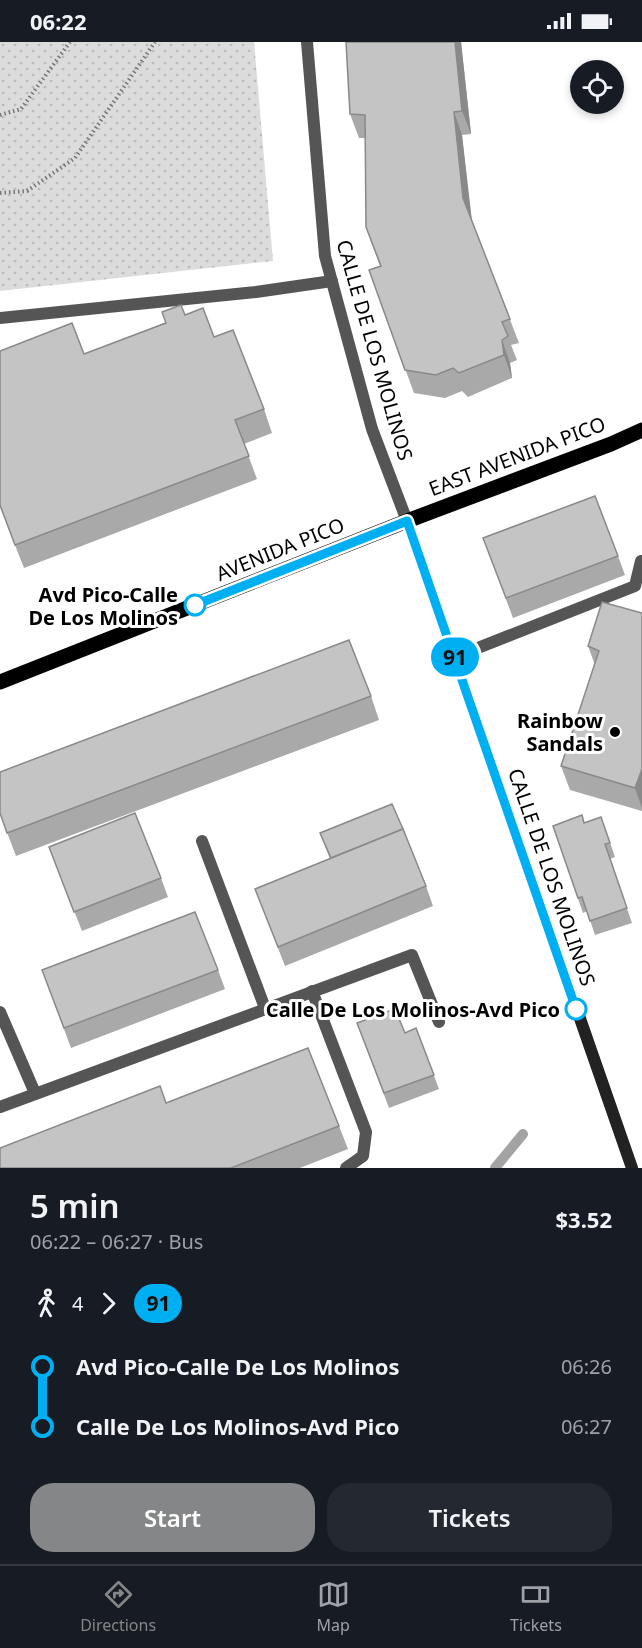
<!DOCTYPE html>
<html lang="en">
<head>
<meta charset="utf-8">
<style>
	:root { --surface:#171b24; --page:#242831; --text:#f1f3f6; --muted:#9ea1a6; --line:#363941; --accent:#858687 }
	body { margin:0; font-family:"Noto Sans",sans-serif; background:var(--page); color:var(--text); height:100vh; display:flex; flex-direction:column; font-size:22px; white-space:nowrap }
	* { box-sizing:border-box; margin:0 }
	p { font-size:20px; color:var(--muted) }
	.icon { flex:none; width:33px; height:33px; fill:none; stroke:currentColor; stroke-width:2; stroke-linecap:round; stroke-linejoin:round }
	.map { position:relative; height:1126px; overflow:hidden }
	.panel { display:flex; flex-direction:column; background:var(--surface); flex:1 }
	.panel>* { flex:none }
	.badge { padding:0 12px; border-radius:20px; font-size:21px; line-height:39px }
	.controls { position:absolute; left:570px; top:18px; display:grid; gap:12px }
	.controls a { display:grid; place-items:center; width:54px; height:54px; border-radius:50%; background:var(--surface); box-shadow:0 3px 9px #0003; font-size:30px }
	.map>.badge { position:absolute; translate:-50% -50%; box-shadow:0 0 0 3px #fff }
	.legs { display:flex; align-items:center; gap:9px; height:66px; padding:0 30px; font-size:20px }
	.legs p { margin-inline-start:auto }
	.overview { display:flex; align-items:center; justify-content:space-between; height:102px; padding:0 30px }
	h1 { font-size:33px; font-weight:600; line-height:45px }
	.primary-button { display:flex; gap:12px; margin-top:auto; padding:12px 30px }
	.primary-button a { flex:1; height:69px; border-radius:24px; background:var(--accent); color:#fff; font-size:24px; font-weight:600; line-height:69px; text-align:center }
	.primary-button a+a { background:var(--page); color:var(--text) }
	ul { padding:0 30px; list-style:none }
	li { display:flex; align-items:center; gap:21px; height:60px; font-size:22px }
	li i { display:grid; place-items:center; width:9px; height:100%; margin:0 8px; background:currentColor }
	li i::after { content:''; width:15px; height:15px; margin:-8px; border:4px solid; border-radius:50%; background:var(--surface) }
	li p { margin-inline-start:auto }
	li:first-child i { background:linear-gradient(#0000 50%,currentColor 0) }
	li:last-child i { background:linear-gradient(currentColor 50%,#0000 0) }
	.status { display:flex; justify-content:space-between; align-items:center; height:42px; padding:0 30px; background:var(--surface); direction:ltr }
	.status svg { height:16px; fill:currentColor }
	.tabs { display:flex; justify-content:space-around; align-items:center; height:84px; border-top:2px solid var(--line); background:var(--surface); font-size:16px; color:var(--muted) }
	.tabs a { display:grid; justify-items:center; gap:3px }
	.tabs .active { color:var(--accent) }
	.map>svg:first-child { display:block }
</style>
</head>
<body>
<div class="status"><b>06:22</b><svg viewBox="0 0 49 12"><path d="M0 12V9h3v3zM5 12V6h3v6zM10 12V3h3v9zM15 12V0h3v12zM26 1h20v11H26zM47 4h2v5h-2z"/></svg></div>
<div class="map">
<svg width="642" height="1126" viewBox="0 0 642 1126">
	<defs>
		<pattern id="grass-dots" width="8" height="8" patternUnits="userSpaceOnUse" patternTransform="scale(1.5)"><rect width="8" height="8" fill="#dcdcdc"/><path d="M2 2h.1M6 6h.1" fill="none" stroke="#bbb" stroke-width="1.8" stroke-linecap="round"/></pattern>
	</defs>
	<rect width="100%" height="100%" fill="#fff"/>
	<path fill="url(#grass-dots)" d="M0,0H254L273,219L0,249Z"/>
	<g fill="none" stroke-linecap="round" stroke-linejoin="round">
		<path stroke="#a3a3a3" stroke-width="10" d="M495,1126L523,1092"/>
		<g stroke="#777" stroke-width="4" stroke-dasharray="1.5 3" stroke-linecap="butt">
			<path d="M0,73L21,67L70,0"/>
			<path d="M0,151L27,149L75,116L155,0"/>
		</g>
		<g stroke="#555" stroke-width="12">
			<path d="M0,276L256,250L332,239"/>
			<path d="M455,615L635,544L641,519"/>
			<path d="M202,799L265,966"/>
			<path d="M312,949L366,1090L363,1114L346,1126"/>
			<path d="M0,970L35,1051"/>
			<path d="M0,1065L412,913L439,980"/>
		</g>
		<path stroke="#555" stroke-width="12" d="M307,0L325,214L372,387L407,479"/>
		<path stroke="#222" stroke-width="12" d="M407,479L632,1126"/>
		<path stroke="#000" stroke-width="15" d="M0,640L407,479L611,402L642,388"/>
	</g>
	<g fill="#a9a9a9">
		<path d="M346,0H461L471,92L462,93L471,177L519,301L511,303L517,318L510,321L512,336L468,355L462,349L445,356L414,351L369,228L380,224L366,185L365,96H359L350,72Z"/>
		<path d="M185,273L264,367L272,391L244,402L257,437L24,526L0,465V309L84,312Z"/>
		<path d="M483,496L618,514L625,533L513,576Z"/>
		<path d="M642,571V769L570,748L561,724L595,623L588,604Z"/>
		<path d="M371,654L379,678L16,814L0,772Z"/>
		<path d="M601,775L615,815L610,817L632,881L595,893L587,869L583,871L553,784L584,781Z"/>
		<path d="M320,791L426,844L433,864L285,924L255,847L330,817Z"/>
		<path d="M49,805L161,836L168,855L82,889Z"/>
		<path d="M42,928H218L225,947L71,1006Z"/>
		<path d="M357,981L405,991L416,986L439,1047L389,1066Z"/>
		<path d="M166,1061L339,1084L348,1107L300,1126H0Z"/>
	</g>
	<g fill="#898989">
		<path d="M455,0H461L471,92L462,69Z"/>
		<path d="M454,70L462,93L472,179L463,156Z"/>
		<path d="M502,298L510,321L512,336L504,313Z"/>
		<path d="M642,727V766L635,746Z"/>
	</g>
	<g fill="#c4c4c4" stroke="#898989" stroke-width="1.5">
		<path d="M346,0H455L462,69L454,70L463,156L510,277L502,280L508,294L502,298L504,313L459,331L453,326L436,333L405,328L369,228L381,224L366,185L365,73L350,72Z"/>
		<path d="M181,263L185,273L203,266L214,295L233,288L264,367L235,378L249,414L15,503L0,463V309L72,281L84,312L166,281L162,270Z"/>
		<path d="M595,454L618,514L506,556L483,496Z"/>
		<path d="M602,560L642,571V727L635,746L561,724L599,609L588,604Z"/>
		<path d="M349,598L371,654L7,791L0,771V730Z"/>
		<path d="M392,762L403,787L331,816L320,791Z"/>
		<path d="M135,771L161,836L74,870L49,805Z"/>
		<path d="M582,773L584,781L601,775L610,801L605,802L627,866L590,879L582,855L578,856L553,784Z"/>
		<path d="M403,787L426,844L278,905L255,847Z"/>
		<path d="M195,870L218,928L64,986L42,928Z"/>
		<path d="M395,967L405,991L416,986L434,1033L384,1051L357,981Z"/>
		<path d="M308,1006L339,1084L231,1126H0V1106L160,1044L166,1061Z"/>
	</g>
	<g fill="none" stroke-linecap="round" stroke-linejoin="round">
		<g stroke="#fff" stroke-width="14">
			<path id="line-1" d="M195,563L407,479L576,967"/>
		</g>
		<use href="#line-1" stroke="#00aff2" stroke-width="9"/>
	</g>
	<g fill="#fff" stroke="#00aff2" stroke-width="3">
		<circle cx="195" cy="563" r="10"/>
		<circle cx="576" cy="967" r="10"/>
	</g>
	<circle fill="#000" stroke="#fff" stroke-width="2" cx="615" cy="690" r="6"/>
	<g text-anchor="middle" dominant-baseline="central" stroke-width="6" stroke-linejoin="round" paint-order="stroke">
		<g font-size="20" fill="#000" stroke="#fff">
			<text transform="translate(375 308) rotate(74)">CALLE DE LOS MOLINOS</text>
			<text transform="translate(517 414) rotate(-21)">EAST AVENIDA PICO</text>
			<text transform="translate(280 507) rotate(-22)">AVENIDA PICO</text>
			<text transform="translate(552 835) rotate(71)">CALLE DE LOS MOLINOS</text>
		</g>
		<g font-size="20" font-weight="bold" fill="#000" stroke="#fff" text-anchor="end">
			<text x="178" y="552">Avd Pico-Calle<tspan x="178" dy="23">De Los Molinos</tspan></text>
			<text x="560" y="967">Calle De Los Molinos-Avd Pico</text>
		</g>
		<g font-size="20" font-weight="bold" fill="#000" stroke="#fff" text-anchor="end">
			<text x="603" y="678">Rainbow<tspan x="603" dy="23">Sandals</tspan></text>
		</g>
	</g>
</svg>
<div class="controls">
<a><svg class="icon" aria-label="locate" viewBox="0 0 24 24"><circle cx="12" cy="12" r="6"/><path d="M12 2v4M12 18v4M2 12h4M18 12h4"/></svg></a>
</div>
<b class="badge" style="left:455px;top:615px;background:#00aff2;color:#111">91</b>
</div>
<section class="panel">
<div class="overview"><div><h1>5 min</h1><p>06:22 – 06:27 · Bus</p></div><b>$3.52</b></div>
<div class="legs"><svg class="icon" aria-label="walk" viewBox="0 0 24 24"><circle cx="13" cy="4" r="2"/><path d="M13 8l-2 6 4 7M11 14l-3 7M7 12l3-4h3l4 4"/></svg>4<svg class="icon" aria-label="forward" viewBox="0 0 24 24"><path d="M9 5l7 7-7 7"/></svg><b class="badge" style="background:#00aff2;color:#111">91</b></div>
<ul>
<li><i style="color:#00aff2"></i><b>Avd Pico-Calle De Los Molinos</b><p>06:26</p></li>
<li><i style="color:#00aff2"></i><b>Calle De Los Molinos-Avd Pico</b><p>06:27</p></li>
</ul>
<div class="primary-button"><a>Start</a><a>Tickets</a></div>
</section>
<nav class="tabs">
<a class="active"><svg class="icon" aria-label="directions" viewBox="0 0 24 24"><path d="M12 3l9 9-9 9-9-9zM9 14v-3h6M13 9l2 2-2 2"/></svg>Directions</a>
<a><svg class="icon" aria-label="map" viewBox="0 0 24 24"><path d="M3 6l6-2 6 2 6-2v14l-6 2-6-2-6 2zM9 4v14M15 6v14"/></svg>Map</a>
<a><svg class="icon" aria-label="tickets" viewBox="0 0 24 24"><path d="M3 7h18v10H3zM15 7v10"/></svg>Tickets</a>
</nav>
</body>
</html>
